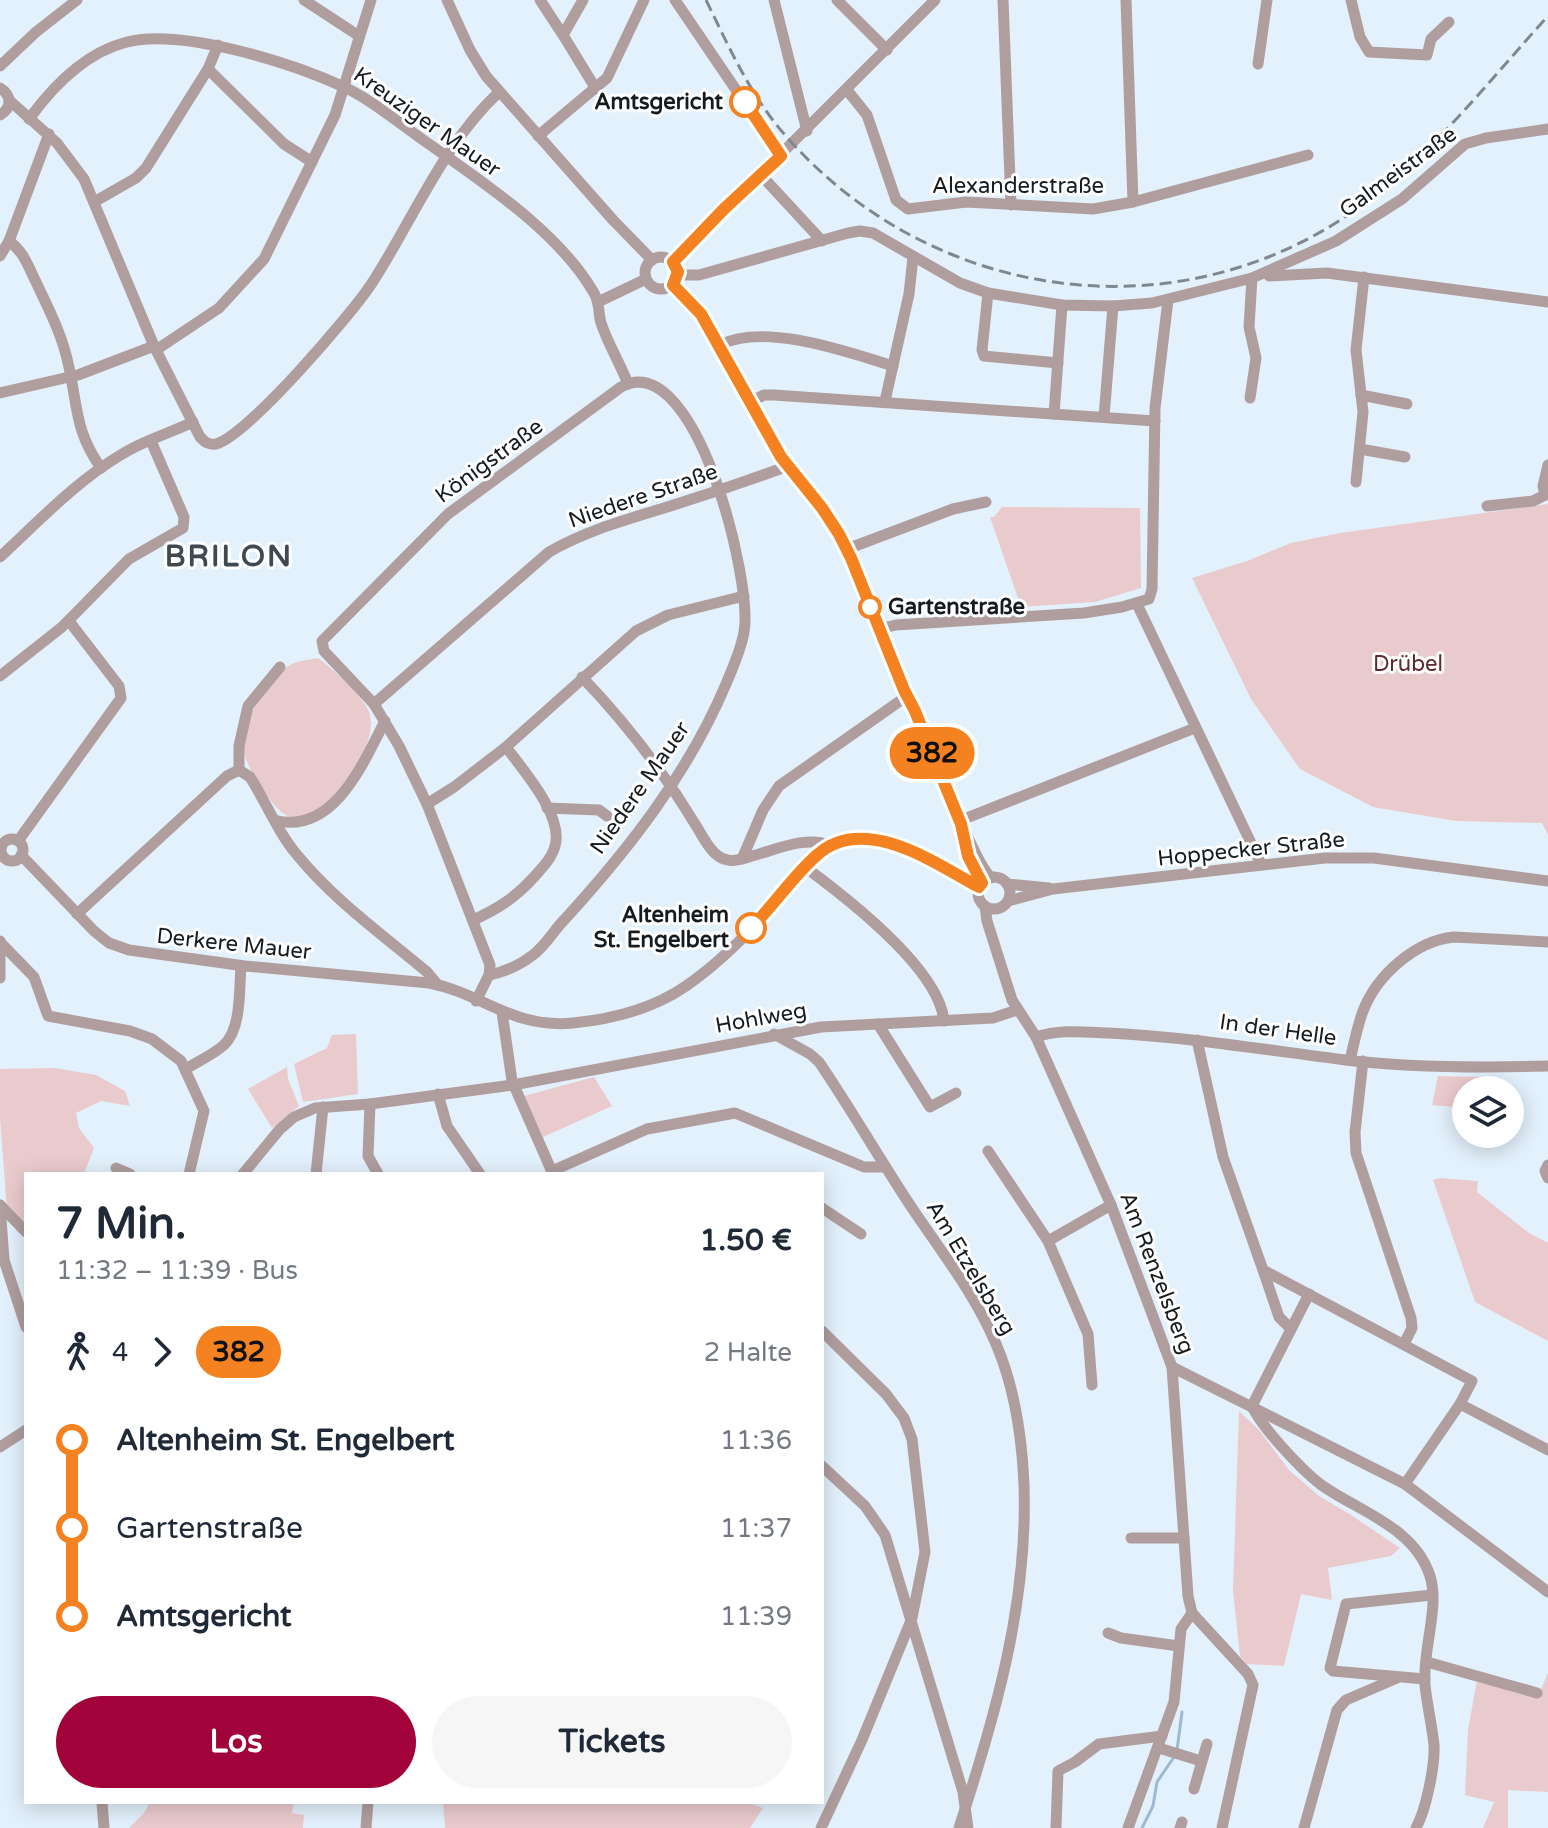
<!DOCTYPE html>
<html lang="de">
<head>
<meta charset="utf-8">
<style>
	:root { --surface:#fff; --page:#f6f6f7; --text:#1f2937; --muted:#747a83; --accent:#a1023a }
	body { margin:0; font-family:"Varela Round",sans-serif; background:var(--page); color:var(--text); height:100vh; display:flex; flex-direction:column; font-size:30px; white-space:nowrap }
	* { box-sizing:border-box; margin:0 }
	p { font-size:26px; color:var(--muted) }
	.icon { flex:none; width:44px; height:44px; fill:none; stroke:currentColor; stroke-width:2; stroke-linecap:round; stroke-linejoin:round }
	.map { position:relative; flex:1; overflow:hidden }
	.drawer { position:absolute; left:24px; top:1172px; width:800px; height:632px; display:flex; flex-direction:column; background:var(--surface); border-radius:0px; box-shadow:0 4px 20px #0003 }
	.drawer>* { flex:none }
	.badge { padding:0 16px; border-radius:26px; font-size:28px; line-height:52px }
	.tools { position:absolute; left:1452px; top:1076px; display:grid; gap:16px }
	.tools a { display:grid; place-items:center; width:72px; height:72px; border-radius:50%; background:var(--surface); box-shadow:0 4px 20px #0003; font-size:40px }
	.map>.badge { position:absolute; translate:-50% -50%; box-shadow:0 0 0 4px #fff }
	.legs { display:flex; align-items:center; gap:12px; height:88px; padding:0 32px; font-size:26px }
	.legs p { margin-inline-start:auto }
	.overview { display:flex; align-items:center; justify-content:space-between; height:136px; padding:0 32px }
	h1 { font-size:44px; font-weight:700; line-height:60px }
	.button { display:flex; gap:16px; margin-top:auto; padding:16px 32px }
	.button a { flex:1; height:92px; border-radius:48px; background:var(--accent); color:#fff; font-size:32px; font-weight:700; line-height:92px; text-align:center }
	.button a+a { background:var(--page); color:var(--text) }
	ul { padding:0 32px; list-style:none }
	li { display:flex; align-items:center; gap:28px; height:88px; font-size:30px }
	li i { display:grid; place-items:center; width:12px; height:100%; margin:0 10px; background:currentColor }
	li i::after { content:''; width:20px; height:20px; margin:-10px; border:6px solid; border-radius:50%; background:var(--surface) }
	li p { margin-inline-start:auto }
	li:first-child i { background:linear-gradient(#0000 50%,currentColor 0) }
	li:last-child i { background:linear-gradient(currentColor 50%,#0000 0) }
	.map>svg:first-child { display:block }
</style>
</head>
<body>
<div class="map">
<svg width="1548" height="1828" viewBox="0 0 1548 1828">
	<rect width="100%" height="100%" fill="#e3f1fc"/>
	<g fill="#eacbcd">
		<path d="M1548,504V835L1542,823L1456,821L1373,807L1300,769L1251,699L1192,578L1247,561L1291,543L1340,533Z"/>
		<path d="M1002,507L1140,508L1141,588L1095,602L1021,607L990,517H994Z"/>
		<path d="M318,658C332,668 363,696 369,712C380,741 341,798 316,811C309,815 299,816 292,818C277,812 271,801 262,788C255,778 248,767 245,755C237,728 264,685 285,668C294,661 307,660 318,658Z"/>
		<path d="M356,1034L358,1094L303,1102L294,1064L327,1048L332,1035Z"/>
		<path d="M287,1067L288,1079L299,1106L272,1128L248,1089Z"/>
		<path d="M55,1068L96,1075L125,1091L130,1106L101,1101L76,1113L79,1128L94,1148L84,1174H26V1228L7,1210L0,1118V1069Z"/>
		<path d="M1438,1076L1481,1077V1090H1466V1108L1432,1105Z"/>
		<path d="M594,1077L612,1106L543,1137L524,1096Z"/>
		<path d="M1440,1178L1478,1181L1477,1192L1529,1233L1548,1243V1341L1475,1302L1433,1180Z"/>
		<path d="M1239,1411L1259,1430L1289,1470L1319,1496L1351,1515L1400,1548L1391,1556L1328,1568L1332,1600L1301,1594L1284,1666L1247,1664L1240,1656L1233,1591Z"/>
		<path d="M1548,1673V1792L1508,1790V1828H1483L1494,1802L1465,1795L1468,1730L1477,1680L1538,1697Z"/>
		<path d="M150,1802H294L292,1813L304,1815L303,1828H129L144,1813Z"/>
		<path d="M443,1802H745L763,1808L750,1828H445Z"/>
	</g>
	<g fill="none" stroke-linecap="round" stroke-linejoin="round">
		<g stroke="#9cbad3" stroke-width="3">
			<path d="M1177,1750L1182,1712"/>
			<path d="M1142,1828L1153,1806L1157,1782L1174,1757"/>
		</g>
		<g stroke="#b09e9f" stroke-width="11">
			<path d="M304,0L359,36"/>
			<path d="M447,0L470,50L486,76L613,220L652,260"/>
			<path d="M540,0L563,35"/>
			<path d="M583,0L563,35L596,89"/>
			<path d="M675,0L781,156"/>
			<path d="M774,0L807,131"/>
			<path d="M837,0L887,50"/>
			<path d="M1003,0L1011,205"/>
			<path d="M1126,0L1133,202"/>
			<path d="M1351,0L1360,37L1369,52L1427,55L1431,39L1449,22"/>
			<path d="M1258,64L1267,0"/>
			<path d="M0,66L36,32L77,0"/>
			<path d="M208,69L284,144L312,162"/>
			<path d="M0,88C12,95 12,108 0,115"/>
			<path d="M847,90L867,115L896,200L908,209L966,202L1093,209L1133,202L1308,155"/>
			<path d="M9,100L57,143L84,179L154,346L200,437C205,442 208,445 216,444C247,436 352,314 372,283C413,220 443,144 499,92"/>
			<path d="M29,119C53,86 87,52 127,42C182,28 292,63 344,87C370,99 395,120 419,137C478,179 558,230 594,293C600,303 598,313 601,323C608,344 620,363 628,384"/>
			<path d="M538,136L607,78L644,0"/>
			<path d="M761,175L822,241"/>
			<path d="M94,202L136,178L146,168L208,69L218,45"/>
			<path d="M9,241C24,252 28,266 36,282C48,308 62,334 68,363C78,405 74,430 101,468"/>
			<path d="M0,256L9,241L49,134"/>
			<circle cx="661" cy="273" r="16"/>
			<path d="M673,262L935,0"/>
			<path d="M678,275H699L848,233L860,231L873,233L960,283L988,293L1062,305L1113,306L1152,303L1252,278L1336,241L1402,199L1465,144L1486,138L1548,129"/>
			<path d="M1269,276L1327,273L1548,302"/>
			<path d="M673,285L701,314L781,457L819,503L839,534L855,566L904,690C929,738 945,791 969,840C976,853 980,866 991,878"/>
			<path d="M988,293L982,350L984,356L1058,363"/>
			<path d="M598,302L646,279"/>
			<path d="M720,345C764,322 848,352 893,366"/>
			<path d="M156,350L219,308L264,259L335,115L371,0"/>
			<path d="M0,393L78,375L154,346"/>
			<path d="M1361,395L1407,404"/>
			<path d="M1250,398L1256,358L1249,327L1252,278"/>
			<path d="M752,401L764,395H774L1155,421"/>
			<path d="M885,401L909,294L913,257"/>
			<path d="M1054,414L1062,305"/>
			<path d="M1104,417L1113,306"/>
			<path d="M1360,449L1405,457"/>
			<path d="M1356,482L1363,412L1356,350L1364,277"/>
			<path d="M1545,495L1543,486L1548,465"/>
			<path d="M1487,506L1533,501L1545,495"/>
			<path d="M847,549L953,509L986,502"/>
			<path d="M0,557C39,521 77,480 124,453C145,440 170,433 193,422"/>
			<path d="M1137,604L1261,864"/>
			<path d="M879,629L896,625L1084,613L1122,607L1149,599L1152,589L1155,408L1168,300"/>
			<path d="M0,676L62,627L129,559L183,528L184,517L151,441"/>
			<path d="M582,677C625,722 663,771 695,824C703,836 712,858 728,860C735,862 745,858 752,856C778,849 804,836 830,845"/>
			<path d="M374,704L549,552C585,531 625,520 664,508C706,495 747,481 788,466"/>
			<path d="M239,770L250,777C266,802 278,833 298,856C334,900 383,935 427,972L437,984"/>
			<path d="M239,770V746L248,706L280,667"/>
			<path d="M427,804L454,787L506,747L636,631L668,615L744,596"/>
			<path d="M547,808L599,810L607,816"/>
			<path d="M277,821C335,833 363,763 385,721"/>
			<path d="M959,821L1195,728"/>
			<circle cx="12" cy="850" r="11"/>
			<path d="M18,841L121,698L119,686L69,621"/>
			<path d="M963,843L982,883"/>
			<path d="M21,855L94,931L109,943L129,950L245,966L429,983C482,993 512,1029 573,1023C613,1019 653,1009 686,986C718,964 746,936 771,908C787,889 802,864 823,850C837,840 853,837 869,838C908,841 945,871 979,887"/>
			<path d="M742,859L763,810L779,786L907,696"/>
			<path d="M805,867C847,898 939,969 944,1021"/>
			<circle cx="994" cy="893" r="16"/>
			<path d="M1007,884L1049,888"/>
			<path d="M1008,901L1053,889L1325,858H1374L1548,881"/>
			<path d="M985,906L987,921L1012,1000L1036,1037L1111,1205L1172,1367L1188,1596L1192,1613L1181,1629L1174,1702L1128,1828"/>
			<path d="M77,914L227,776L239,770"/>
			<path d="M473,920C498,909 516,897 534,877C542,868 552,858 555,846C564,816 523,770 506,747"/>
			<path d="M0,941V978"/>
			<path d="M0,942L34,977L48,1016L130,1031L152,1039L181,1061L204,1111L189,1174"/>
			<path d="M476,1001L489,975L490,965L427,804L399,746L374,704L324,651L322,641L448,514L621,387C696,346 753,583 744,632C741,650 733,667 726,684C689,772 629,849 565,919C554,930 546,945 533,955C520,965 505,972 489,975"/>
			<path d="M502,1012L512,1081L553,1174"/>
			<path d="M878,1024L930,1107L956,1093"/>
			<path d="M774,1034L810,1054L819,1062C851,1109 879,1158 910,1205C940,1250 975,1294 996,1344C1015,1388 1022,1438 1024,1485C1028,1607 995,1714 959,1828"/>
			<path d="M1036,1037C1060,1029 1084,1032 1109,1033C1188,1037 1267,1050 1346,1060C1412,1068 1481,1068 1548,1066"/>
			<path d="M1197,1040L1223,1157L1263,1270L1472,1381L1460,1404L1405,1484"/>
			<path d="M1350,1060C1354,1044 1357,1027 1363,1011C1377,975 1415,941 1454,937L1548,942"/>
			<path d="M1363,1061L1355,1132L1356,1153L1411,1318L1412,1328L1404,1344"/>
			<path d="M187,1068C199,1061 214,1054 224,1045C242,1028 239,988 241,966"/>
			<path d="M438,1094L447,1126L480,1174"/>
			<path d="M370,1104L368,1156L378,1174"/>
			<path d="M988,1151L1048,1241L1088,1334L1092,1385"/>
			<path d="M1548,1165L1545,1171L1548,1178"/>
			<path d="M116,1168L130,1174"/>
			<path d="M552,1171L647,1129L735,1113L864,1167H885"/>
			<path d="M243,1174L280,1129L294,1117L315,1108L370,1104L513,1085L821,1027L993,1018L1017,1010"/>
			<path d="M316,1174L323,1107"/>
			<path d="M0,1205L4,1260L26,1327"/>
			<path d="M0,1205L26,1232"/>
			<path d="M822,1208L861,1234"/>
			<path d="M1048,1241L1111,1205"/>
			<path d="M1263,1270L1279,1317L1291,1329"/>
			<path d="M1172,1367L1405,1484L1548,1592"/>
			<path d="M1460,1404L1548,1450"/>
			<path d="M1252,1406C1262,1428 1301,1469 1320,1484C1357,1511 1414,1526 1430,1576C1440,1607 1422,1651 1425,1685C1427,1705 1432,1725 1434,1745C1435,1766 1426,1810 1416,1828"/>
			<path d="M1252,1406L1309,1294"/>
			<path d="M0,1447L26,1430"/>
			<path d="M822,1466L865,1506L885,1535L963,1792L968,1828"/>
			<path d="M1131,1538H1184"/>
			<path d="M1192,1613L1248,1674L1253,1685L1222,1828"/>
			<path d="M1108,1633L1121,1638L1179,1646"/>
			<path d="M1427,1662L1537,1693"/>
			<path d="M1425,1679L1333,1671L1330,1668L1346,1604L1432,1595"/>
			<path d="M1159,1748L1201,1761"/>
			<path d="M1194,1789L1207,1744"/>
			<path d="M102,1802L104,1828"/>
			<path d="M366,1828L368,1802"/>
			<path d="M821,1828L862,1740L912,1618L925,1552L912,1439L904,1418L886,1394L822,1331"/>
			<path d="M1056,1828L1058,1771L1075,1762L1099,1744L1162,1736"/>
			<path d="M1180,1828L1182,1822"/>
			<path d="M1304,1828L1337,1710L1346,1700L1397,1678"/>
		</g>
		<path stroke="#7f8890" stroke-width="3" stroke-dasharray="12 6" stroke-linecap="butt" d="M706,0C729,47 750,95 785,135C925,296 1161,336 1342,219C1420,170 1486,84 1548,16"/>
	</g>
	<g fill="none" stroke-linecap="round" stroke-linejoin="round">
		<g stroke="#fff" stroke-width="18">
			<path id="line-1" d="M745,102L781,156L724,209L673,262L678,272L673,285L701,314L781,457L822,508L839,534L851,558L904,690L915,711L945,785L961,824L968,856L982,883L979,887L975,885C931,860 862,814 817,855C793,876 774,905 751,928"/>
		</g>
		<use href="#line-1" stroke="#f58220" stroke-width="12"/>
	</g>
	<g fill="#fff" stroke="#f58220" stroke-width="4">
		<circle cx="745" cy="102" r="14"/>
		<circle cx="870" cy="607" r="10"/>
		<circle cx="751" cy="928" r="14"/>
	</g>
	<g text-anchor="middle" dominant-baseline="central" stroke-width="6" stroke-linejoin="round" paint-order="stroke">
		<g font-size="22" font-weight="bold" fill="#161b1f" stroke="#fff" text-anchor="end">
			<text x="723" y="102">Amtsgericht</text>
			<text x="888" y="607" text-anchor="start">Gartenstraße</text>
			<text x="729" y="915">Altenheim<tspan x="729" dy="25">St. Engelbert</tspan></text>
		</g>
		<g font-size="22" fill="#161b1f" stroke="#fff">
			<text transform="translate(427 122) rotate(35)">Kreuziger Mauer</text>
			<text transform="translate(1398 172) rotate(-36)">Galmeistraße</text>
			<text x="1018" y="186">Alexanderstraße</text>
			<text transform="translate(489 461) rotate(-36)">Königstraße</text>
			<text transform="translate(643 496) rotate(-19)">Niedere Straße</text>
			<text transform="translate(640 788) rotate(-55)">Niedere Mauer</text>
			<text transform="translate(1251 849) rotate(-6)">Hoppecker Straße</text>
			<text transform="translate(234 944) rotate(6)">Derkere Mauer</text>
			<text transform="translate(761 1018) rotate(-10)">Hohlweg</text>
			<text transform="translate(1278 1030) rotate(8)">In der Helle</text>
			<text transform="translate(971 1268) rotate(59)">Am Etzelsberg</text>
			<text transform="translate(1157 1273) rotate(69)">Am Renzelsberg</text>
		</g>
		<g font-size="22" fill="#5d2830" stroke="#fff">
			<text x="1408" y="664">Drübel</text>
		</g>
		<g font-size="30" font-weight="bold" letter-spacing="2" fill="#3e4952" stroke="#fff">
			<text x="229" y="556">BRILON</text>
		</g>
	</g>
</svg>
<div class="tools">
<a><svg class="icon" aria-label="layers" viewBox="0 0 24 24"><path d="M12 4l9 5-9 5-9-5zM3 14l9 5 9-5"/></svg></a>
</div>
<b class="badge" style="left:932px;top:753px;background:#f58220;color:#111">382</b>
<section class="drawer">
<div class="overview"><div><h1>7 Min.</h1><p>11:32 – 11:39 · Bus</p></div><b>1.50 €</b></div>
<div class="legs"><svg class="icon" aria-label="walk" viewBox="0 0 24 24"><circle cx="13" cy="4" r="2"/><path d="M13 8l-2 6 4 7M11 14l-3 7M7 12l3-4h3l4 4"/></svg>4<svg class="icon" aria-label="forward" viewBox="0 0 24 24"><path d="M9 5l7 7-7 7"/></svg><b class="badge" style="background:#f58220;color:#111">382</b><p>2 Halte</p></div>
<ul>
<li><i style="color:#f58220"></i><b>Altenheim St. Engelbert</b><p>11:36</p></li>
<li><i style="color:#f58220"></i><span>Gartenstraße</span><p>11:37</p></li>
<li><i style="color:#f58220"></i><b>Amtsgericht</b><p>11:39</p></li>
</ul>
<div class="button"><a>Los</a><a>Tickets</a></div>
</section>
</div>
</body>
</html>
